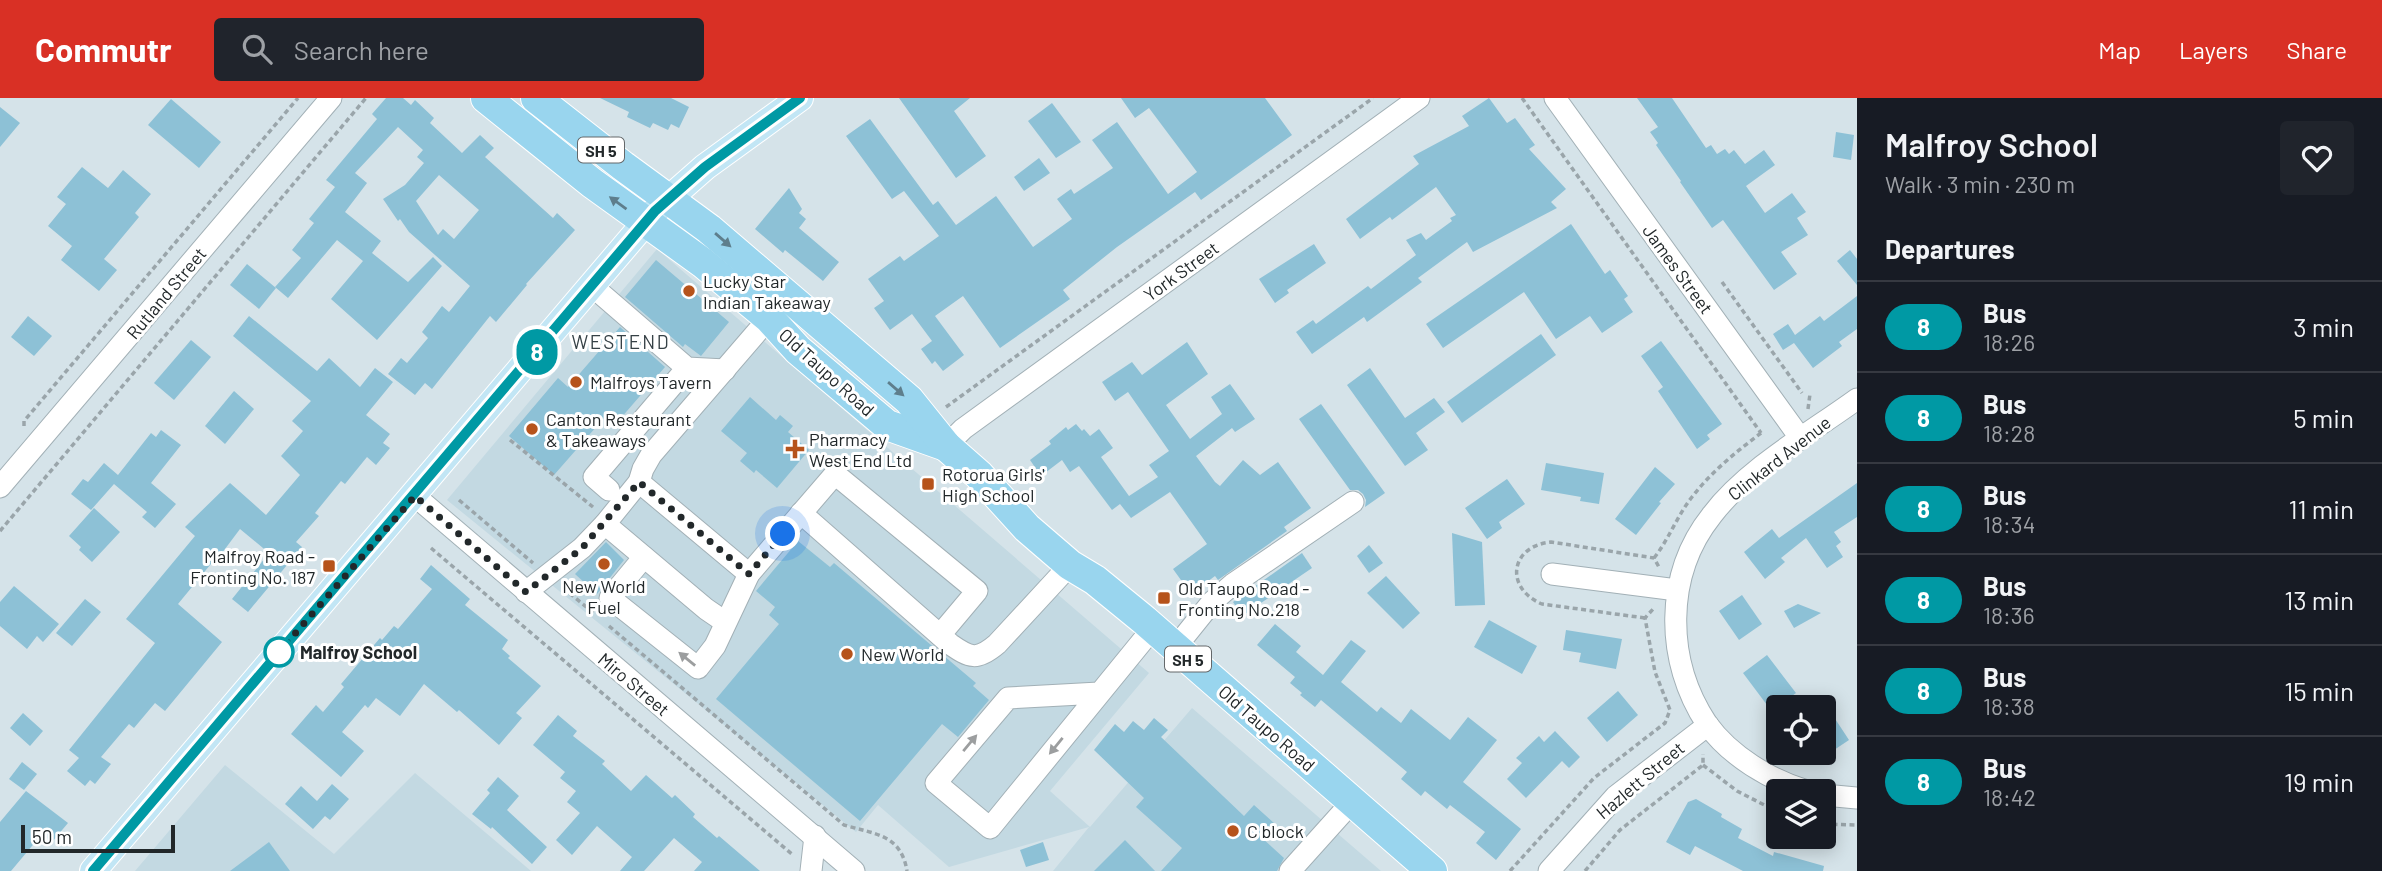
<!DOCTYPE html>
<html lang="en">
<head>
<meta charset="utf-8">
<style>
	:root { --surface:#171b24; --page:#20242c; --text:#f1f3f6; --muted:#9ea1a6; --line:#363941; --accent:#d93025 }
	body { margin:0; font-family:Barlow,sans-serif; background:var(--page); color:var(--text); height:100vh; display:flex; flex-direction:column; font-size:26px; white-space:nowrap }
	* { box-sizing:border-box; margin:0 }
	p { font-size:23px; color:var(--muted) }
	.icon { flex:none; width:38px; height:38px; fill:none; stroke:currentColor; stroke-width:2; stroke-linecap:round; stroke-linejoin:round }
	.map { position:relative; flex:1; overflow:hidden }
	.side { display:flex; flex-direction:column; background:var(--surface); width:525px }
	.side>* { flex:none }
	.badge { padding:0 14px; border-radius:23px; font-size:24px; line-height:46px }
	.controls { position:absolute; left:1766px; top:597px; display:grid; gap:14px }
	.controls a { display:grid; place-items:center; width:70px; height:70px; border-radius:7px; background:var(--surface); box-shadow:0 4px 18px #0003; font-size:35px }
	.scale { position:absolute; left:21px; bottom:18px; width:154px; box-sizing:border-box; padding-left:7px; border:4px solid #22282a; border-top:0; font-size:19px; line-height:24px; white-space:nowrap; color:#22282a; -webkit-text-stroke:5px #fff; paint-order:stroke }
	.you { position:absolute; width:35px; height:35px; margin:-18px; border:5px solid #fff; border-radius:50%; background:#1a73e8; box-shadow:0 0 0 10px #1a73e833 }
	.map>.badge { position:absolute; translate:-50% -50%; box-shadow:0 0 0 4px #fff }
	h2 { padding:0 28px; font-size:26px; line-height:63px }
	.round { display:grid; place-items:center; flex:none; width:74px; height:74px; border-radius:7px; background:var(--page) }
	.headline { display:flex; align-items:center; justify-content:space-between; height:119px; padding:0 28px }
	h1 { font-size:33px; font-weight:600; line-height:52px }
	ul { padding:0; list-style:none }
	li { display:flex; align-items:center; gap:21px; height:91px; padding:0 28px; border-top:2px solid var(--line) }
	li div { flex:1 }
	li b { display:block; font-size:26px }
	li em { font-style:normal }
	li .badge { min-width:77px; font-weight:700; text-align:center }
	header { display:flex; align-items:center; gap:42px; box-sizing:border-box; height:98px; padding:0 35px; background:var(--accent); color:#fff }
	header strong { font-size:33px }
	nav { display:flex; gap:38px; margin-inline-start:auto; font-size:24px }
	.search { width:490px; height:63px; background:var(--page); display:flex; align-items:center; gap:18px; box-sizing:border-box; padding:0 24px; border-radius:7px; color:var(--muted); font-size:26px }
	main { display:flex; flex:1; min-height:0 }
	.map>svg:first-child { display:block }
</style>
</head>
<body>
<header>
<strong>Commutr</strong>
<div class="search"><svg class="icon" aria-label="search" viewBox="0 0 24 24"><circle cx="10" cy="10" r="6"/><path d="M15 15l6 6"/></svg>Search here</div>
<nav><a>Map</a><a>Layers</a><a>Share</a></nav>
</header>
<main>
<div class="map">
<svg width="1857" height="773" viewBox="0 0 1857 773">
	<rect width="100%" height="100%" fill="#d5e3e9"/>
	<g fill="#c3d9e2">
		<path d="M657,151L1149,575L1050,693L1090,729L1192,610L1381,773H1053L1089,729L949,769L878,707L856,734L447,402Z"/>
		<path d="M225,667L334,756L415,675L531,773H135Z"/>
	</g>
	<g fill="#8dc1d6" fill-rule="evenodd">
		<path d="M386,0H403L411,7L415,2L434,20L430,25L462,55L480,37L494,50L485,59L553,120L557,115L575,132L526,186L527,187L496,224L490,218L432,291L425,285L415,297L388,276L401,260L407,265L428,240L422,234L442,208L449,214L470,188L409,134L400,121L398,123L383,101L405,87L424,65L417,59L423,52L398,29L355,75L367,85L345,114L381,143L372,155L408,184L433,159L442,168L377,242L331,201L363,163L337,142L288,200L275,189L301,160L292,152L314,125L309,121L335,89L326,82L377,21L372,16ZM439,77L479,112L454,141L443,131L438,137L416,103Z"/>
		<path d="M600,0H671L689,9L679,30L671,26L668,32L653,25L650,30L627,19L629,14Z"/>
		<path d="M899,0H970L954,13L986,58L956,80Z"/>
		<path d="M1121,0H1265L1292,37L1201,102L1195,94L1117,149L1063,192L1070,201L1000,250L963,198L935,218L964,257L943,273L935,263L932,266L921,251L932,243L912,216L890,232L874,210L884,203L868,181L900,158L904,163L939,138L904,93L892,101L846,38L870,21L933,107L938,103L956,127L996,98L1033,149L1072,121L1057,101L1071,91L1074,96L1113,70L1092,42L1117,24L1168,96L1197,74L1149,10L1135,20Z"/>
		<path d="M1489,0L1507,25L1515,20L1535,47L1529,51L1566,91L1551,104L1557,110L1473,154L1467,144L1418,180L1422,184L1367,224L1364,219L1312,256L1296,234L1313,222L1316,226L1368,188L1371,191L1416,157L1406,142L1421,135L1426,142L1452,123L1450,120L1456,117L1436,89L1392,122L1390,119L1360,141L1346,121L1419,66L1413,58L1469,28L1462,18Z"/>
		<path d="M1637,0H1672L1706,50L1711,47L1717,56L1725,51L1729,56L1734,52L1745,66L1764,52L1775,67L1746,88L1765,115L1792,95L1806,114L1797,120L1808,137L1781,154L1797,176L1774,192L1723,122L1712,130L1680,84L1681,83L1656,47L1658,45L1650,34L1658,29Z"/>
		<path d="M171,1L221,44L199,70L148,27Z"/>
		<path d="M1052,5L1081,44L1056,60L1028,23Z"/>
		<path d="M0,9L20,25L0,49Z"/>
		<path d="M1836,34L1854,37L1851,62L1833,59Z"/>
		<path d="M1039,60L1050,75L1024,93L1014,79Z"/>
		<path d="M82,69L108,90L123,72L151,96L135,115L139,119L104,161L117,172L99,193L61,162L72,148L48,128L66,106L57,99Z"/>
		<path d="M789,90L802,111L799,115L806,121L799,130L839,164L823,183L785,152L783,155L755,131Z"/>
		<path d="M1571,126L1605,176L1610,172L1628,198L1624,201L1633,214L1602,235L1590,218L1556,241L1524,194L1443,250L1426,226Z"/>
		<path d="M1314,146L1326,165L1287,192L1289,195L1275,205L1259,181Z"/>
		<path d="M1850,152L1857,161V187L1837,163Z"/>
		<path d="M656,162L729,224L701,258L685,246L683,249L625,199Z"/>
		<path d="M247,166L276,190L259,211L230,187Z"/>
		<path d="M1857,198V231L1839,244L1842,248L1813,270L1794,245L1783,252L1773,236L1788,226L1795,237L1820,218L1824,223Z"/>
		<path d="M28,218L52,238L34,258L11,239Z"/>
		<path d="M249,218L317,273L329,260L360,289L375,270L393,284L366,317L390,336L383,345L390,350L376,367L367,359L345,386L341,383L315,415L319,418L296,444L302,449L248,514L232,501L269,455L240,431L216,463L215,461L178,506L222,544L165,613L155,605L134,630L129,626L101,659L111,666L95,686L90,682L85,688L67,673L79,660L69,652L155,545L126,521L195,438L185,429L230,385L266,417L300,377L281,358L303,333L292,323L311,303L233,238Z"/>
		<path d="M620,229L665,269L614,328L604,320L554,377L509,338L558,280L568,289Z"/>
		<path d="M1541,236L1556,257L1462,325L1447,304Z"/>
		<path d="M191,242L211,259L174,302L154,285Z"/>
		<path d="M1661,243L1722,326L1707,337L1710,341L1697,351L1658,293L1663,289L1641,258Z"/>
		<path d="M1187,244L1208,276L1166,307L1190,341L1222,316L1211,299L1230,286L1255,321L1235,334L1232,330L1196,358L1215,384L1220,388L1243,362L1260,377L1278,364L1311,410L1284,429L1287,433L1218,482L1215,478L1191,496L1173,471L1207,446L1170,394L1131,420L1120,406L1112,412L1079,368L1070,374L1062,362L1041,378L1030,362L1051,346L1049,343L1066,329L1068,332L1076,326L1082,333L1084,331L1090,338L1099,331L1113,350L1101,359L1129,398L1158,379L1149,367L1169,353L1128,294L1115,303L1102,284L1132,264L1142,277Z"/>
		<path d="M1370,270L1405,320L1434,300L1445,314L1416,335L1428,352L1405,368L1347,287Z"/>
		<path d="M234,293L254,311L225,346L205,328Z"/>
		<path d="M750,299L776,322L780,317L793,328L788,334L809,352L777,390L756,372L754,375L740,363L747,355L721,333Z"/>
		<path d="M1321,306L1385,395L1365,409L1366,402L1363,396L1358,392H1350L1299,321Z"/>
		<path d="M161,332L181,347L151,385L176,406L155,430L142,419L147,414L114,386L91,412L71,396L83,381L88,384L104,365L118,377L151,335L156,339Z"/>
		<path d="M1546,365L1604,375L1599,406L1580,403L1581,399L1541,392Z"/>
		<path d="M1655,369L1675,386L1659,404L1661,405L1636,437L1615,421Z"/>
		<path d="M1507,381L1525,406L1499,424L1502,430L1487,441L1465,410Z"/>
		<path d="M1857,385V419L1834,434L1841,444L1836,448L1843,459L1827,470L1806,440L1781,460L1785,464L1765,481L1744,454L1772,431L1779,440Z"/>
		<path d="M94,410L120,434L92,464L79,452L81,449L69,438Z"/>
		<path d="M1452,435L1482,444L1485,507L1455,508Z"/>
		<path d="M798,443L830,469L834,465L976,585L973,588L989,602L958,639L942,626L860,723L716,601L779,526L769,517L775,509L756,493Z"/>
		<path d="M606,444L624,462L597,496L575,476Z"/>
		<path d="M1369,447L1383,465L1369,475L1357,458Z"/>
		<path d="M1302,455L1312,470L1242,518L1233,504Z"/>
		<path d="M431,467L470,501L465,507L508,542L502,551L510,558L508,560L541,588L516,615L522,620L499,647L459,612L457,614L424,586L400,618L376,600L368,610L365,607L342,634L364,653L341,679L291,636L316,607L323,614L344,589L341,586L380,540L382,542L394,528L398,531L432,491L420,481Z"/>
		<path d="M1386,478L1420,515L1403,531L1367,495Z"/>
		<path d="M14,488L59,526L43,544L37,538L27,551L0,528V504Z"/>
		<path d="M1742,497L1762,526L1739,542L1719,513Z"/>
		<path d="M85,501L101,514L72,548L56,535Z"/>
		<path d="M1798,506L1821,515L1794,530L1784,513Z"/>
		<path d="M1489,522L1537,548L1522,576L1474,549Z"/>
		<path d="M1275,526L1301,548L1296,554L1323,577L1351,542L1366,553L1341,584L1377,614L1381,609L1401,625L1411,611L1450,642L1468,619L1497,642L1463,684L1521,731L1496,762L1476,745L1485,734L1450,707L1447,711L1425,693L1421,698L1401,681L1407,674L1321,602L1315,609L1300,597L1302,595L1290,585L1295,579L1257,547Z"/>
		<path d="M1566,532L1622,541L1616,571L1579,564L1581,555L1563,552Z"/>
		<path d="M1767,557L1796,595L1780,607L1778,605L1770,611L1743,575Z"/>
		<path d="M1618,593L1638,617L1607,644L1587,620Z"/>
		<path d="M1824,604L1849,642L1834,652L1829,645L1824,649Z"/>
		<path d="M23,615L43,633L30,648L10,630Z"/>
		<path d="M558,617L577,633L573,638L605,663L602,666L631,693L646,677L672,700L675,697L695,716L693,719L717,740L719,738L760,773H694L702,764L674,740L644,773H620L632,759L597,728L572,757L556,742L580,715L567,704L576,693L560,680L565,674L533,647Z"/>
		<path d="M1154,620L1168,632L1161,639L1244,718L1254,707L1275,726L1262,740L1284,760L1277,773H1161L1182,750L1136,709L1144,700L1094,652L1115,626L1124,634L1133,623L1144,632Z"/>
		<path d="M1555,633L1580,659L1569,670L1562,663L1526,700L1507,681L1522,665L1516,660L1539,638L1544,644Z"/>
		<path d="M22,664L37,676L24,692L9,681Z"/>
		<path d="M498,679L519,698L507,712L547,749L532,766L492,729L491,731L472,716L490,695L487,692Z"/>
		<path d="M332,686L349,701L330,722L325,718L313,731L285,706L301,688L317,703Z"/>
		<path d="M26,693L68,725L52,744L42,736L11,773H0V724Z"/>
		<path d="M1696,701L1722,716L1721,719L1742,731L1738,740L1773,758L1774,754L1824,768L1823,773H1743L1695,748L1690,757L1666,744L1688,704Z"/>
		<path d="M1125,742L1155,773H1094Z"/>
		<path d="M269,744L290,773H230Z"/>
		<path d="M1043,744L1049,762L1026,769L1020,752Z"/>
	</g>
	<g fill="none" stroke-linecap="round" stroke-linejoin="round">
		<g stroke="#a2b0b6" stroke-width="23">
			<g id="minor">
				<path d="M1555,0L1801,341"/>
				<path d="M592,188L687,270L725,272"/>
				<path d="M946,348L963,331L1419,0"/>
				<path d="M639,384L749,476"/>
				<path d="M0,389L331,0"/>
				<path d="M609,392L594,379L687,270"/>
				<path d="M415,398L854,773"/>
				<path d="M801,415L950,546C970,560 977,563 997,546L1070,467"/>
				<path d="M605,426L706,511L725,524"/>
				<path d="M644,459L610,500L698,570L715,548L749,476L835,376L977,493L940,537"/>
				<path d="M1552,476L1677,492"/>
				<path d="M526,494L582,450L605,426L639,384L643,371L651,357L769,220"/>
				<path d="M1175,550L1212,504L1233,486L1353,404"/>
				<path d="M1099,595L1008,600L936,685L990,730L1153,530"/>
				<path d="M1807,693C1770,682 1730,658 1707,626C1665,563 1664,477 1712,417C1747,371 1810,335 1857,301"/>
				<path d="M1824,697L1857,700"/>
				<path d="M811,773L815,738"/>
				<path d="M1290,773L1352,704"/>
				<path d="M1549,773L1616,698L1708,627"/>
			</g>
		</g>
		<g stroke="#fff" stroke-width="28">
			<path id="major" d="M93,773L655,113L705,69L800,0"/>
		</g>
		<g stroke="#fff" stroke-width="32">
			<g id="highway">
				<path d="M486,0L592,85L703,165L769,220L798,252L887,327L946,348"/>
				<path d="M536,0L623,68L709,131L909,302L946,348L979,377L1027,430L1070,467L1095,482L1144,522L1432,773"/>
			</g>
		</g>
		<g stroke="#9aa5aa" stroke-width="3.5" stroke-dasharray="5 3.5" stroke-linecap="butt">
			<path d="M1522,0L1761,335"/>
			<path d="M1722,184L1802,295"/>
			<path d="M946,309L1373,0"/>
			<path d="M1808,311L1810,296"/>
			<path d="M24,328V323L298,0"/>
			<path d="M510,342L593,409"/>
			<path d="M459,402L533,465"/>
			<path d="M0,433L366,0"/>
			<path d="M431,450L793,757"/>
			<path d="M1654,460C1669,441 1677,418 1692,399C1711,374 1736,354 1761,335"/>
			<path d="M563,490L595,516"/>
			<path d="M1645,520L1542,506C1504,490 1510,448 1551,444L1654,460L1660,471"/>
			<path d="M609,528L844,727C874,736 901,736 907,773"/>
			<path d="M1703,667L1737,693L1778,714"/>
			<path d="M1824,726L1857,727"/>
			<path d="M1510,773L1594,680L1665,625L1670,612L1655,574L1645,520L1654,510"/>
			<path d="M1585,773L1620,732L1703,667V656"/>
		</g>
		<use href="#minor" stroke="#fff" stroke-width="21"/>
		<use href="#major" stroke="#c2e6f5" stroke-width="26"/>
		<use href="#highway" stroke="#99d5ee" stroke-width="30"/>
	</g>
	<defs><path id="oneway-solid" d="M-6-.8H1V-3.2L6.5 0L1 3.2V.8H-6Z" transform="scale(1.75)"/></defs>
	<g fill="#5e7e8c">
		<use href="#oneway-solid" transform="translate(618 105) rotate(-144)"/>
		<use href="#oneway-solid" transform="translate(723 142) rotate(41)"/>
		<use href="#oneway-solid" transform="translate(896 291) rotate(41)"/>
	</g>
	<g fill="#9c9e9f">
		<use href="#oneway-solid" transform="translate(687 561) rotate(-141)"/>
		<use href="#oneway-solid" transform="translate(970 645) rotate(-50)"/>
		<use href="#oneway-solid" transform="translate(1056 648) rotate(129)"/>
	</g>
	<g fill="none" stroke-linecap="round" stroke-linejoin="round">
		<g stroke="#fff" stroke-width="16">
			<path id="line" d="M93,773L655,113L705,69L800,0"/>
		</g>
		<use href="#line" stroke="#0099a4" stroke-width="10"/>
		<path stroke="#22282a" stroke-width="7" stroke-dasharray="0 12.6" d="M279,554L415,398L526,494L582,450L639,384L749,476L783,436"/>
	</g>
	<g fill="#b6531b" stroke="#fff" stroke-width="2.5">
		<circle cx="689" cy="193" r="7"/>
		<circle cx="576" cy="284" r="7"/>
		<circle cx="532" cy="331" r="7"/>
		<path d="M791.5 340.5h7v7h7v7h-7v7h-7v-7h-7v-7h7z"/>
		<rect x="921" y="379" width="14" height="14" rx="3.5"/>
		<circle cx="604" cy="466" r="7"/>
		<rect x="322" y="461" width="14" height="14" rx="3.5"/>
		<rect x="1157" y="493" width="14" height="14" rx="3.5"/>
		<circle cx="847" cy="556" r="7"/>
		<circle cx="1233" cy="733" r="7"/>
	</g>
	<circle fill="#fff" stroke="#0099a4" stroke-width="3.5" cx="279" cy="554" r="14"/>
	<g text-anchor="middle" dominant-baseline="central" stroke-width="6" stroke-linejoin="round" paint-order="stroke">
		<g fill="#fff" stroke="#64686a" stroke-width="2">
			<rect x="578" y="39.5" width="46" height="25" rx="5"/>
			<rect x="1165" y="548.5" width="46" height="25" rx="5"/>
		</g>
		<g font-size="16" font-weight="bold" fill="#22282a">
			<text x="601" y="52">SH 5</text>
			<text x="1188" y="561">SH 5</text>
		</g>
		<g font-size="18" fill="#22282a" stroke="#fff">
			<text transform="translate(1678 171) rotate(54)">James Street</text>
			<text transform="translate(1181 173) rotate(-36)">York Street</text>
			<text transform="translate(166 195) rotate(-50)">Rutland Street</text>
			<text transform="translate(827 274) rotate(42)">Old Taupo Road</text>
			<text transform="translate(1779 360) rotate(-38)">Clinkard Avenue</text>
			<text transform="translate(634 586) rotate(40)">Miro Street</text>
			<text transform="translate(1267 630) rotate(41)">Old Taupo Road</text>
			<text transform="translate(1640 682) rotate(-40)">Hazlett Street</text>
		</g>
		<g font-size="18" fill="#22282a" stroke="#fff" text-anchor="start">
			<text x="703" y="183">Lucky Star<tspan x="703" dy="21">Indian Takeaway</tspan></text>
			<text x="590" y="284">Malfroys Tavern</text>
			<text x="546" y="321">Canton Restaurant<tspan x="546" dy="21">&amp; Takeaways</tspan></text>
			<text x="809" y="341">Pharmacy<tspan x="809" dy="21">West End Ltd</tspan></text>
			<text x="942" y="376">Rotorua Girls'<tspan x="942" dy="21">High School</tspan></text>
			<text x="315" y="458" text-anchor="end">Malfroy Road -<tspan x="315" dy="21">Fronting No. 187</tspan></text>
			<text x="604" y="488" text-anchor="middle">New World<tspan x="604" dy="21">Fuel</tspan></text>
			<text x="1178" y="490">Old Taupo Road -<tspan x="1178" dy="21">Fronting No.218</tspan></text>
			<text x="861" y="556">New World</text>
			<text x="1247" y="733">C block</text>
		</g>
		<g font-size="18" font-weight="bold" fill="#22282a" stroke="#fff" text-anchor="start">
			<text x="300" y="554">Malfroy School</text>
		</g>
		<g font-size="19" letter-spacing="2" fill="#364146" stroke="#fff">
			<text x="621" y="243">WESTEND</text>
		</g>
	</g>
</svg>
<div class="controls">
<a><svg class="icon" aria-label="locate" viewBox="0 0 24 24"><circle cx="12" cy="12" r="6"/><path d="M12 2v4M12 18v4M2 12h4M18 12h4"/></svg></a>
<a><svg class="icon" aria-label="layers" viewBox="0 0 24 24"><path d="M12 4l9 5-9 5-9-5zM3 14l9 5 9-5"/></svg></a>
</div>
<div class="scale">50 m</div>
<div class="you" style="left:783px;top:436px"></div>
<b class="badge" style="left:537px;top:254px;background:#0099a4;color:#fff">8</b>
</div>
<section class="side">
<div class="headline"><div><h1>Malfroy School</h1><p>Walk · 3 min · 230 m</p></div><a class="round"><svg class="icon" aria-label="heart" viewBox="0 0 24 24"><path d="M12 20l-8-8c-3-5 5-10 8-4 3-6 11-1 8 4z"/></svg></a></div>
<h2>Departures</h2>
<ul>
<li><span class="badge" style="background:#0099a4;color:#fff">8</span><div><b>Bus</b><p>18:26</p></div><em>3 min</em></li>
<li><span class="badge" style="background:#0099a4;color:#fff">8</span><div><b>Bus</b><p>18:28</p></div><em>5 min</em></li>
<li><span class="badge" style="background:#0099a4;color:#fff">8</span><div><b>Bus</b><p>18:34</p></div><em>11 min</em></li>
<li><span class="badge" style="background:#0099a4;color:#fff">8</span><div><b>Bus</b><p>18:36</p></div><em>13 min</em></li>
<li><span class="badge" style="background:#0099a4;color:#fff">8</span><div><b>Bus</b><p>18:38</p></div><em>15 min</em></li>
<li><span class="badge" style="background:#0099a4;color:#fff">8</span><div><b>Bus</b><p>18:42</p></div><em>19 min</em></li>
</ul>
</section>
</main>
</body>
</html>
